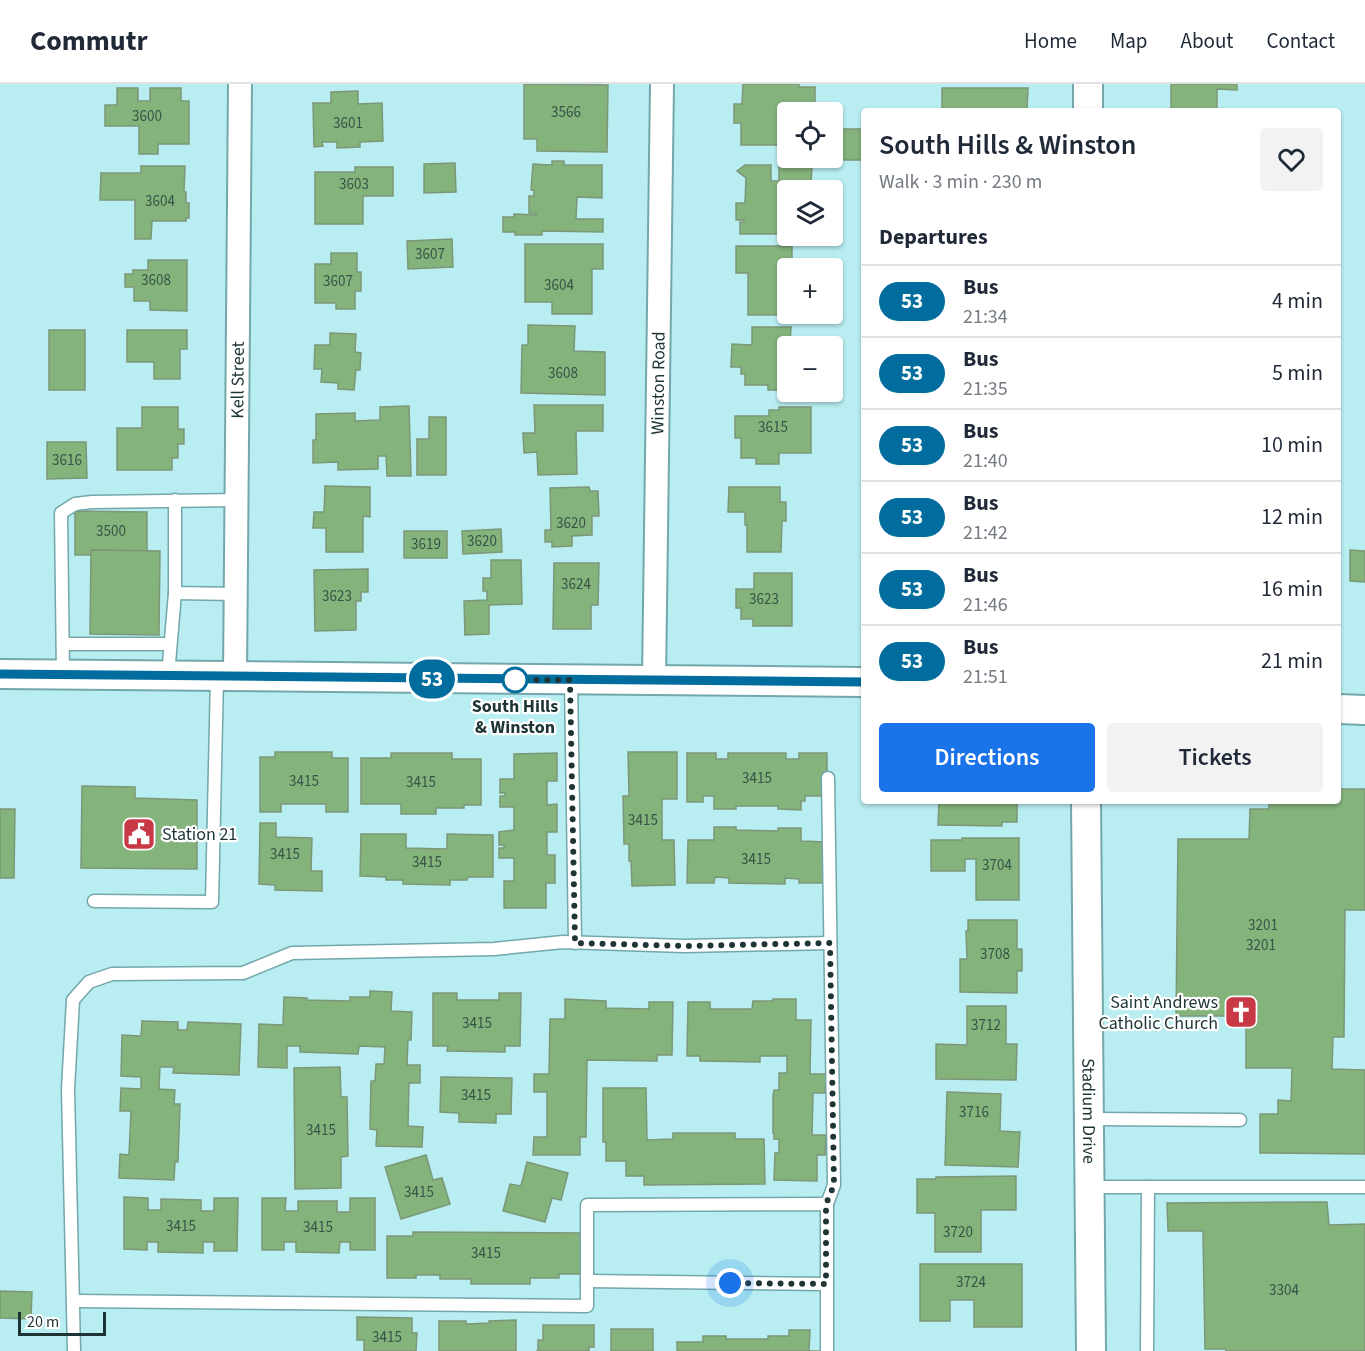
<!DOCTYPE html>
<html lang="en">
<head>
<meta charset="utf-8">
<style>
	:root { --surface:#fff; --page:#f2f2f3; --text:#1f2937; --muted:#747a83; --line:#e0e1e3; --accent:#1a73e8 }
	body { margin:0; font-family:"Source Sans 3",sans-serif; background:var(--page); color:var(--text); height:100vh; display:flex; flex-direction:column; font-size:22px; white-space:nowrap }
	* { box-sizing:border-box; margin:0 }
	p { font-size:20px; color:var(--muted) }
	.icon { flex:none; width:33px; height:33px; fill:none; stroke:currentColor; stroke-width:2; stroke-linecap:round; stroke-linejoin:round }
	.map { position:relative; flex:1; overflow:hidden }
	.sheet { position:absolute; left:861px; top:24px; width:480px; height:696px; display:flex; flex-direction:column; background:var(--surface); border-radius:6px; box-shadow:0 2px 4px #0004 }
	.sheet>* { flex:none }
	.badge { padding:0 12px; border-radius:20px; font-size:21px; line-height:39px }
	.buttons { position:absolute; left:777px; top:18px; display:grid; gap:12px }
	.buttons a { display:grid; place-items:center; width:66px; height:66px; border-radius:6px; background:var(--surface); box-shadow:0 2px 4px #0004; font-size:30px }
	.scale { position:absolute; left:18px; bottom:15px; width:88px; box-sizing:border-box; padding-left:6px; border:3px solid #1e3435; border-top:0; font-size:16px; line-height:21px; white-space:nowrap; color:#1e3435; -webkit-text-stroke:4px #fff; paint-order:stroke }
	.you { position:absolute; width:30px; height:30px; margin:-15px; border:4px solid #fff; border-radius:50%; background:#1a73e8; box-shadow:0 0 0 9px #1a73e833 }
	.map>.badge { position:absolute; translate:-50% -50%; box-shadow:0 0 0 3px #fff }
	h2 { padding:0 18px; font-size:22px; line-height:54px }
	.round { display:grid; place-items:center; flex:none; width:63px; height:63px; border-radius:6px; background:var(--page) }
	.summary { display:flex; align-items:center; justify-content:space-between; height:102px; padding:0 18px }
	h1 { font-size:28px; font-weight:600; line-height:45px }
	.primary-button { display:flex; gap:12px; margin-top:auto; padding:12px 18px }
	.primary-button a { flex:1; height:69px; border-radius:6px; background:var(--accent); color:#fff; font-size:24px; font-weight:600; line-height:69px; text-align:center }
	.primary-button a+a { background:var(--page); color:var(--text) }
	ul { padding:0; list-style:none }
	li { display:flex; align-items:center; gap:18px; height:72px; padding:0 18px; border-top:2px solid var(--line) }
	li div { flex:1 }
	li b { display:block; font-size:22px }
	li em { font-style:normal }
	li .badge { min-width:66px; font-weight:700; text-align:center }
	header { display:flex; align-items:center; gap:36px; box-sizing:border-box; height:84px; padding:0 30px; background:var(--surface); border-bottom:2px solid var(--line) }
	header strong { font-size:28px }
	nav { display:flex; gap:33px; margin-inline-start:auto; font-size:21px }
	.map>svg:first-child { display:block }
</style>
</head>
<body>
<header>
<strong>Commutr</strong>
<nav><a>Home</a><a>Map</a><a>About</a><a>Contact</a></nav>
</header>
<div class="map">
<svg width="1365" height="1267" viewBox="0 0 1365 1267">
	<rect width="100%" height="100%" fill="#b8eef1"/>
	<g fill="#84b37c" stroke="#7c9777" stroke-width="1.5">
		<path d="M524,0L608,1L607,68L537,67V55H524Z"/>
		<path d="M743,0H799V3H815V28H788V34H783V61H741V39H734V20H742Z"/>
		<path d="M1171,0H1237V6L1217,5V26L1171,25Z"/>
		<path d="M117,4H138V17H150V4H181V17H189V60H158V70H139V42H105V21H117Z"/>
		<path d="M942,4H1028L1027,25H1023V27H942Z"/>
		<path d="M358,7V20L382,19L383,57L360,58V63L337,64V58H322L323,62L314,63L313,19H331V8Z"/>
		<rect x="841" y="45" width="23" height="31"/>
		<path d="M552,77H564V81H602V114L577,113L576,135H603V148L542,147V151H515V148H503V133H514V130L536,131V129H529V112H534V106H531L533,80L552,81Z"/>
		<path d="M455,79L456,108L424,109V80Z"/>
		<path d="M745,81H771V97H779V81L812,82L811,99H804V105L788,106V150H740V138H744V136H736V119H745L746,94L737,87Z"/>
		<path d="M141,82H185L184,108H186V119H189V134H186V137H152L151,155H135V116H100L101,89H141Z"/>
		<path d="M355,83H393V112H363V140H315V88H355Z"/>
		<path d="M452,155L453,183L408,185L407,157Z"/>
		<path d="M525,160H603V185H592V230H552V218H525Z"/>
		<path d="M736,162H792V181H785L783,231H748V189H736Z"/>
		<path d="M331,169H357V188H361V207H355V225H336V219H315V180H331Z"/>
		<path d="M148,176H187V227L150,226V217H134V203H125V190H133V186H148Z"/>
		<path d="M528,241L575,242L574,267L605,268V311L521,309L522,261H528Z"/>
		<path d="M752,243H791L790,262H788V306H768V301H745V290H741V283H731L732,260L752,261Z"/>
		<rect x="49" y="246" width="36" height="60"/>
		<path d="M127,246H187V265H180V295H154V278H127Z"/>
		<path d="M330,249L356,250L355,268L361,269L360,286H356L354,306L338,305V299L321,298L322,285H314L315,261H330Z"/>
		<path d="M534,321H603V347H576L577,390L538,391L537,368L524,369L523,349H535Z"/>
		<path d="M409,322L411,392H387L386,372H378V385L338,386V378L313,379V356H316V330L355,329V337L380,336V323Z"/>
		<path d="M142,323H178V345H184V360H178V374H172V386H117V344H142Z"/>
		<path d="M779,323H811V369H779V380H756V374H741V354H735V332H769V326H779Z"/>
		<path d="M429,333H446V391H417V355H429Z"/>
		<path d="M47,358H86L87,394L47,395Z"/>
		<path d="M325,402L370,403V433L363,432V468H326V444H313L314,428H324Z"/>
		<path d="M589,403L590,407H598L599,432H592V451L572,452V462L552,463V458H545V446H551L550,404Z"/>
		<path d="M729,403H780V418H786V437H782L781,468H747V441H745V428H728Z"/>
		<path d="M75,427L147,428V467L91,466V471H75Z"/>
		<path d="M501,445L502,468L463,470L462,447Z"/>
		<rect x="404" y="447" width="43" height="27"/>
		<path d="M91,466L160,467L159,551L90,550Z"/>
		<path d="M1350,466L1365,467V498L1350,497Z"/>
		<path d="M491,476H521L522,520L489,521V550L465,551L464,517L487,516V507H483V494H491Z"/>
		<path d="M554,479H599L598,521H591V545H553Z"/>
		<path d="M368,485V508H361V517H356V546L315,547L314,486Z"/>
		<path d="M754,489H792V542H753V535H741V524H736V505H754Z"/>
		<path d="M275,668H332V674H348V728H326V720H281V728H260V673H275Z"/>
		<path d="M628,668H677V715H662V756H674L675,801L632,802L631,777H629V760H624L623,712H629Z"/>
		<path d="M391,669H452V675H481V721H464V724H436V730H401V720H361V674H391Z"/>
		<path d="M557,669V697H547V721L557,720V748H547V771H555V799H546V824H504V797H514V774H499V764H504V761H499V748L514,746V723H500V712H505V709H500V695H514V670Z"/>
		<path d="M687,669H716V675H728V669H786V675H799V669H827V712H805V717H801V726L778,725V722H736V725H714V712H703V718H687Z"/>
		<path d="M82,702L135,703V714L197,716V785L81,784Z"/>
		<path d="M1338,705H1365V826H1345L1344,953H1333L1332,985L1365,986V1070L1260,1069V1030H1278V1016L1291,1017L1292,984H1246V932H1176L1178,755H1249L1250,725H1269V717H1338Z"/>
		<path d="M939,717H1017V738H1002V742L938,741Z"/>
		<path d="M0,725H15L14,794H0Z"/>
		<path d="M260,739H276V753L312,754L311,787H322V807L275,806V801L259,800Z"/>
		<path d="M714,743H736V746L778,747V744H801V757L826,758L824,799H799V795L785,794V800L729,799V794L715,793L714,799H687L688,756H714Z"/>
		<path d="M361,750H406V764L447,765V750L493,751V793H468L467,796H450V801L403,800V796H386V793L360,792Z"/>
		<path d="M962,754H1019V816H976V775H965V787H931V756H962Z"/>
		<path d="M968,836H1017V865H1022V887H1017V909L960,908V875H967L966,847H968Z"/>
		<path d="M370,907L392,908L391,927L412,928L411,956H408L407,981H420V999H409L408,1042L423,1043L422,1063L376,1062L377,1046L370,1045L371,997H375L376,980H384L385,963L359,962L358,970L300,968V962H287V984L258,983L259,940L283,941L284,913L307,914V916L350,917V913H370Z"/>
		<path d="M433,909H457V916H499V909H521L520,962H505V968L447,967L448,962H433Z"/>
		<path d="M565,915L606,917V924L649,925V918H673L672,971H657V977L587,976L586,1053H580V1071H533L534,1053H547V1008H534V990H549L550,935H565Z"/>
		<path d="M773,915H796V936H811L810,990H826L825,1009H813L812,1051H826L825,1071H817V1097L774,1096L775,1069H779V1055H774V1049H773V1012L774,1006H779V989H787V972H760V978L700,977V972H687L688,918H710V925H752L753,917H773Z"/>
		<path d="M967,922H1006V960H1017L1016,996L936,995V960L967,961Z"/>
		<path d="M142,937L178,938V946H187L188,938L241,940L239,991L173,989L174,983H160L159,1005L175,1006L174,1020H180L178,1078H175L174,1096L119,1094L120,1070L129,1071L131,1027H120L121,1004L141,1005V993L121,992L122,951L141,952Z"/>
		<path d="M340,983L341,1013H347L348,1072L341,1073V1104L295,1105L294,984Z"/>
		<path d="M441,993L512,994L511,1030H496V1039L459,1038V1029L440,1028Z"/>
		<path d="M603,1004H646L647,1056L673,1055V1049H735V1055H764L765,1100L644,1101V1092H626V1077H606V1058H603Z"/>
		<path d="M947,1008L1001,1010L1000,1047L1020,1048L1018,1083L945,1081Z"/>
		<path d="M426,1071L433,1096L442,1094L450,1120L401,1135L385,1083Z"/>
		<path d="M527,1078L568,1089L561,1116L552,1114L545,1138L503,1127L510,1100L521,1102Z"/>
		<path d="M1016,1092V1126H981V1168H935V1129H917V1095H936V1093Z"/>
		<path d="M124,1113L148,1114V1126H161V1115L201,1116V1127H214V1114H238L237,1167H214V1158H203V1169L158,1168V1158H147V1166L124,1165Z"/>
		<path d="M262,1114H286L285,1127H298V1117H337V1128H350V1114H375V1166H350V1158H340L339,1169L296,1168V1158H284V1166H262Z"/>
		<path d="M1327,1118L1329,1141L1365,1140V1267H1226V1265H1205L1203,1147H1168L1167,1119Z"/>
		<path d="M413,1148L585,1149V1190H559V1194H530V1200H471V1195H440V1191H416V1194H387V1152H413Z"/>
		<path d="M920,1180H1022V1243H974V1216H950V1237H920Z"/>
		<path d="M0,1207L32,1208L31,1235L0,1234Z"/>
		<path d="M357,1233L412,1234V1249H417L416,1267H364V1256H357Z"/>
		<path d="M516,1236V1267H439V1237H466V1240L490,1239L489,1237Z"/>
		<path d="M543,1241H594V1263H589V1267H536H538V1256H543Z"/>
		<rect x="611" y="1245" width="42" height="22"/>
		<path d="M789,1246H810L809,1267H825H677V1258H703V1252H726V1255H768V1252H789Z"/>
	</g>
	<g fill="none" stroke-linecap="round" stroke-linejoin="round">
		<g stroke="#73a7aa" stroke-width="15">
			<g id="service">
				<path d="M175,416V509L235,510"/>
				<path d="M63,560H170"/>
				<path d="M63,591L61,429L75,420L92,418L237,416"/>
				<path d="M168,591L175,509"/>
				<path d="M571,596L575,859"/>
				<path d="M94,817L212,818L217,593"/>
				<path d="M1089,1035L1240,1036"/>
				<path d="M1089,1103H1365"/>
				<path d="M827,1120L834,1101L828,694"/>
				<path d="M587,1197L827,1200"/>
				<path d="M74,1217L587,1222V1121L827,1120V1267"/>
				<path d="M74,1267L68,1005L73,916L89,898L112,890L243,889L292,869L494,865L563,858L684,862L830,859"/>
				<path d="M1147,1267L1148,1103"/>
			</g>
		</g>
		<g stroke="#73a7aa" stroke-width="26">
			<g id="minor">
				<path id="s1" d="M235,593L240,0"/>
				<path id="s2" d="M654,597L662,0"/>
			</g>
		</g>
		<g stroke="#73a7aa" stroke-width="32">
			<g id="tertiary">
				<path d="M1088,27V0"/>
				<path d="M0,590L864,598"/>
				<path d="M1338,625L1365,626"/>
				<path id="s3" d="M1086,717L1091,1267"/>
			</g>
		</g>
		<use href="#service" stroke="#fff" stroke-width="12"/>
		<use href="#minor" stroke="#fff" stroke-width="22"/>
		<use href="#tertiary" stroke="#fff" stroke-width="28"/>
	</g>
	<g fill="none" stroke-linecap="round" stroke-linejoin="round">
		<g stroke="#fff" stroke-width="14">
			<path id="line" d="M0,590L864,598"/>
		</g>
		<use href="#line" stroke="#006d9e" stroke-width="9"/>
		<path stroke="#1e3435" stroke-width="6" stroke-dasharray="0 10.8" d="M515,596H570L575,859L684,862L830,859L834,1101L826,1120V1200L730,1199"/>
	</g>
	<defs>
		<g id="civic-square" transform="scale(1.725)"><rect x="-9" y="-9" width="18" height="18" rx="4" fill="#c93945" stroke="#fff"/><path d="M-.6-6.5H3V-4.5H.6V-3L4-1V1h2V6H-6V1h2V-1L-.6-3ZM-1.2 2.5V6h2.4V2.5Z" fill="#fff"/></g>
		<g id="church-square" transform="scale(1.725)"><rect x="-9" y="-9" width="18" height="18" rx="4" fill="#c93945" stroke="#fff"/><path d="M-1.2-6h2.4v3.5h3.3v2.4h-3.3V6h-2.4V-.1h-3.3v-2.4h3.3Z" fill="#fff"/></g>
	</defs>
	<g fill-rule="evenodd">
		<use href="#civic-square" x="139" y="750"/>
		<use href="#church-square" x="1241" y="928"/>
	</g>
	<circle fill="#fff" stroke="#006d9e" stroke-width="3" cx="515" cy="596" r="12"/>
	<g text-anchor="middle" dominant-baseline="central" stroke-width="4.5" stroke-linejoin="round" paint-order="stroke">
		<g font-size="15" fill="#385447">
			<text x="566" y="28">3566</text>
			<text x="147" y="32">3600</text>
			<text x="348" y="39">3601</text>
			<text x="354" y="100">3603</text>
			<text x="160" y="117">3604</text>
			<text x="430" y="170">3607</text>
			<text x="156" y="196">3608</text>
			<text x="338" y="197">3607</text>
			<text x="559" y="201">3604</text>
			<text x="563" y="289">3608</text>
			<text x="773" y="343">3615</text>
			<text x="67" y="376">3616</text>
			<text x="571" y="439">3620</text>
			<text x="111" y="447">3500</text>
			<text x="482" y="457">3620</text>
			<text x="426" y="460">3619</text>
			<text x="576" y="500">3624</text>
			<text x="337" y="512">3623</text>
			<text x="764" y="515">3623</text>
			<text x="757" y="694">3415</text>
			<text x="304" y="697">3415</text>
			<text x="421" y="698">3415</text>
			<text x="643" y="736">3415</text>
			<text x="285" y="770">3415</text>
			<text x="756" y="775">3415</text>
			<text x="427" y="778">3415</text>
			<text x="997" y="781">3704</text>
			<text x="1263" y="841">3201</text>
			<text x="1261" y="861">3201</text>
			<text x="995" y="870">3708</text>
			<text x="477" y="939">3415</text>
			<text x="986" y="941">3712</text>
			<text x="476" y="1011">3415</text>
			<text x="974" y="1028">3716</text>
			<text x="321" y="1046">3415</text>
			<text x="419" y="1108">3415</text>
			<text x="181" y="1142">3415</text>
			<text x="318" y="1143">3415</text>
			<text x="958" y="1148">3720</text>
			<text x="486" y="1169">3415</text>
			<text x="971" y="1198">3724</text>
			<text x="1284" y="1206">3304</text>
			<text x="387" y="1253">3415</text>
		</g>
		<g font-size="18" fill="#1e3435" stroke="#fff">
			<text stroke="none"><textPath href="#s1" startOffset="297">Kell Street</textPath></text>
			<text stroke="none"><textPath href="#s2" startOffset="298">Winston Road</textPath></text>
			<text stroke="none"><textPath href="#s3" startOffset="310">Stadium Drive</textPath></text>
		</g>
		<g font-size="18" font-weight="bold" fill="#1e3435" stroke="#fff">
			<text x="515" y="622">South Hills<tspan x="515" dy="21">&amp; Winston</tspan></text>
		</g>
		<g font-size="18" fill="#1e3435" stroke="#fff" text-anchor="start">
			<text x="162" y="750">Station 21</text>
			<text x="1218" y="918" text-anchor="end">Saint Andrews<tspan x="1218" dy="21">Catholic Church</tspan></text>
		</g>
	</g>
</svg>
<div class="buttons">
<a><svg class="icon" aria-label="locate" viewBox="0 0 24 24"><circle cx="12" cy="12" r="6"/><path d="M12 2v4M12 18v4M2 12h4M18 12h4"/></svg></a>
<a><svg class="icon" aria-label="layers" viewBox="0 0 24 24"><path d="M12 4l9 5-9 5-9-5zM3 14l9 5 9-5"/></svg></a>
<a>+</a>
<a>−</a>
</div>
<div class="scale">20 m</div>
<div class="you" style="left:730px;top:1199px"></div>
<b class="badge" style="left:432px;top:595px;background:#006d9e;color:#fff">53</b>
<section class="sheet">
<div class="summary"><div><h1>South Hills &amp; Winston</h1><p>Walk · 3 min · 230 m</p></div><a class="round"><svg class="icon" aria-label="heart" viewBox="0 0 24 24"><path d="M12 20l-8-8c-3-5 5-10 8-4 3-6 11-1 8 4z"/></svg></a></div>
<h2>Departures</h2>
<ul>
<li><span class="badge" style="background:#006d9e;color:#fff">53</span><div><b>Bus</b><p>21:34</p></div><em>4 min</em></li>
<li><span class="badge" style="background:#006d9e;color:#fff">53</span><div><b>Bus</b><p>21:35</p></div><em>5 min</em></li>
<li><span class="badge" style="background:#006d9e;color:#fff">53</span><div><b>Bus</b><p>21:40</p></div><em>10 min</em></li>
<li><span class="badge" style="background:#006d9e;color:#fff">53</span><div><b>Bus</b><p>21:42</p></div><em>12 min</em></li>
<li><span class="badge" style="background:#006d9e;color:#fff">53</span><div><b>Bus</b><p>21:46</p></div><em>16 min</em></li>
<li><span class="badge" style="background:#006d9e;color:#fff">53</span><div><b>Bus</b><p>21:51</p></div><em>21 min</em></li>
</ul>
<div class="primary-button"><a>Directions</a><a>Tickets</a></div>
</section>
</div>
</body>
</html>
